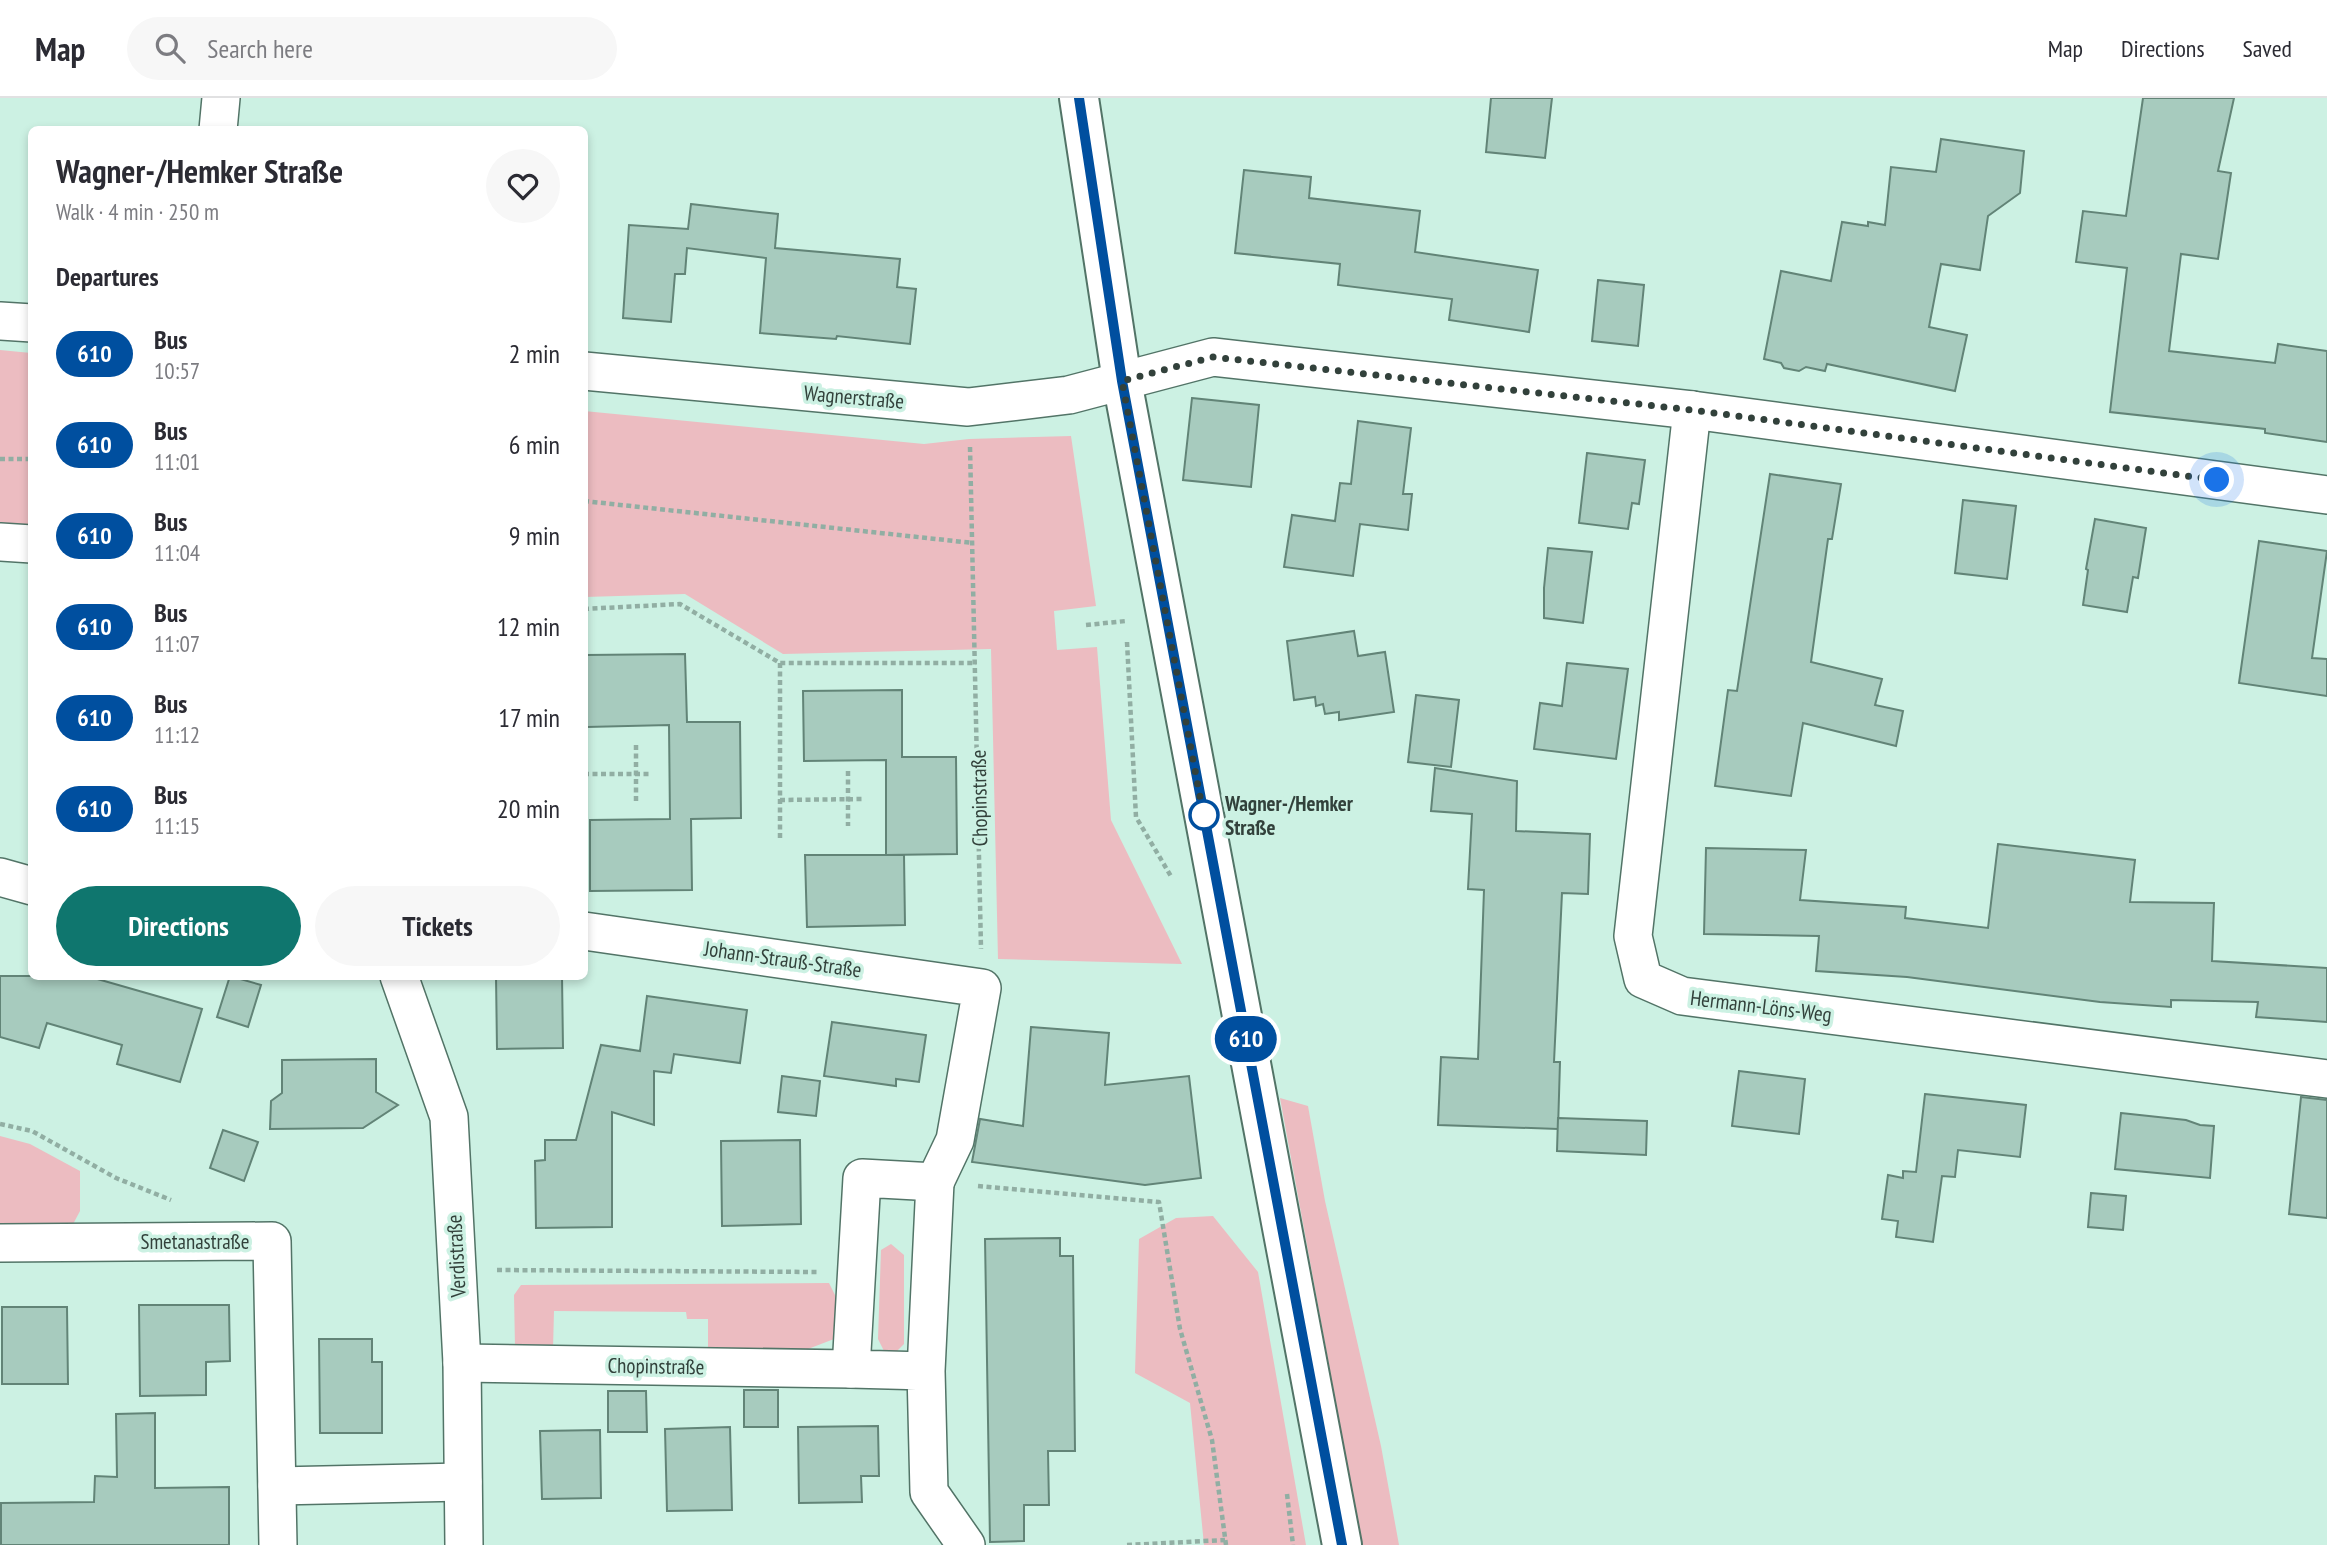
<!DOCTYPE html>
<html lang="en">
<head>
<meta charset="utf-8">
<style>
	:root { --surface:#fff; --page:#f7f7f7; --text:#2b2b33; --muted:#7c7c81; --line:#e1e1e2; --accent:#0f766e }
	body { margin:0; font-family:"PT Sans Narrow",sans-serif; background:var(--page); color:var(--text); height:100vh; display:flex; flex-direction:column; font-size:26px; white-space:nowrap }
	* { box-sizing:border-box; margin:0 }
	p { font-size:23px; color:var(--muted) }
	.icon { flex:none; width:38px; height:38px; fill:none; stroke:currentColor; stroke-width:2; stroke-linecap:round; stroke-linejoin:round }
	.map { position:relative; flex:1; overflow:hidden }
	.panel { position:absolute; left:28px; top:28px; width:560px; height:854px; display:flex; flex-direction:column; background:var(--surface); border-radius:10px; box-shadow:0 4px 10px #0003 }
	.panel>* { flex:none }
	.badge { padding:0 14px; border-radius:23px; font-size:24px; line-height:46px }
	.you { position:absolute; width:35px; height:35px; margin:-18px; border:5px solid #fff; border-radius:50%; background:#1a73e8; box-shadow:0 0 0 10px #1a73e833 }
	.map>.badge { position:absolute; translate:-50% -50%; box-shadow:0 0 0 4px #fff }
	h2 { padding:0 28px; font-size:26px; line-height:63px }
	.round { display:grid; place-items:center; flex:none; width:74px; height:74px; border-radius:37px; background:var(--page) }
	.head { display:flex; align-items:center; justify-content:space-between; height:119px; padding:0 28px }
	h1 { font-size:33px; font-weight:700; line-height:52px }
	.button { display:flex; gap:14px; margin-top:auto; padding:14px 28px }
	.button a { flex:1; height:80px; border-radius:42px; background:var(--accent); color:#fff; font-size:28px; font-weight:700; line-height:80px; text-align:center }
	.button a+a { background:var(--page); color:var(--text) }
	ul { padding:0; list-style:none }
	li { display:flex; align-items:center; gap:21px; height:91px; padding:0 28px }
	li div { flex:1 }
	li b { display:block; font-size:26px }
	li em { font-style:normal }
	li .badge { min-width:77px; font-weight:700; text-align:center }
	header { display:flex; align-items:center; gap:42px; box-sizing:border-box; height:98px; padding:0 35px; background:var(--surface); border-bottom:2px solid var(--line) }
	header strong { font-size:33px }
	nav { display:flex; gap:38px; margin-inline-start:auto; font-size:24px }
	.search { width:490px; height:63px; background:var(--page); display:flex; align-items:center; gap:18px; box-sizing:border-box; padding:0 24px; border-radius:38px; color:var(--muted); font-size:26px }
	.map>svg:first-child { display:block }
</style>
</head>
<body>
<header>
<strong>Map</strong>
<div class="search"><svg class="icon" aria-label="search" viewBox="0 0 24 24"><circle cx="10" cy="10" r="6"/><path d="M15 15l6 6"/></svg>Search here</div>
<nav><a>Map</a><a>Directions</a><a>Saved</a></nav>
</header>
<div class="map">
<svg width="2327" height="1447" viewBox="0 0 2327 1447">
	<rect width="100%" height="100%" fill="#ccf1e3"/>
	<g fill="#ecbcc1">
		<path d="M0,252L31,255V438H0Z"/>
		<path d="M584,313L924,346L969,341L1071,338L1096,508L1054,513L1057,552L1097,549L1111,722L1182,866L998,861L991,551L783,556L685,496L585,499Z"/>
		<path d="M1280,1000L1308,1008L1325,1103L1381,1348L1399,1447H1362Z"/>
		<path d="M0,1038L30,1046L80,1073V1113L71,1130L0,1132Z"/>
		<path d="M1213,1118L1258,1174L1306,1447H1204L1190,1305L1135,1275L1139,1141L1176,1120Z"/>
		<path d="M891,1146L904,1157V1246L896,1254L884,1253L878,1241L881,1152Z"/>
		<path d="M829,1185L837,1201L834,1241L808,1251L708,1252V1221H687L686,1214L554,1213L553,1251L515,1249L514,1197L521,1187Z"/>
	</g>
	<g fill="#a7cbbe" stroke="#628477" stroke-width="2">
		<path d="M1491,0H1552L1545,60L1486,54Z"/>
		<path d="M2143,0H2234L2218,73L2231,75L2218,161L2181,156L2169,253L2275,265L2278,246L2327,253V344L2265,335V331L2110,314L2127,170L2076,164L2083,113L2126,118Z"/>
		<path d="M1941,41L2024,53L2020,95L1988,118L1980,172L1941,166L1929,229L1967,237L1955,293L1827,266L1825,273L1806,269L1799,273L1784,270L1781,265L1764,261L1781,173L1831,183L1842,124L1868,128V124L1885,127L1891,69L1936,74Z"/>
		<path d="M1244,72L1311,79L1309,100L1420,113L1415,154L1538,172L1529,234L1449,222L1452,201L1338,187L1340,166L1235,155Z"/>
		<path d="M691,106L778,116L775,150L900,161L897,189L916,191L910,246L837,238L836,241L760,235L766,160L687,150L685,176H675L671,224L623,220L629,127L688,131Z"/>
		<path d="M1598,182L1644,187L1638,248L1592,243Z"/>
		<path d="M1192,300L1259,307L1251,389L1183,382Z"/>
		<path d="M1358,323L1411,330L1403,396H1412L1408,432L1360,426L1353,478L1284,469L1292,417L1335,423L1340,385L1351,386Z"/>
		<path d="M1587,355L1645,362L1639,406L1632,405L1628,431L1579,425Z"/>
		<path d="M1770,376L1841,386L1832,441H1828L1811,564L1882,581L1875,607L1903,613L1896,648L1803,625L1791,698L1715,688L1728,592L1737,593Z"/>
		<path d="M1963,402L2016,408L2007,481L1955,475Z"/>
		<path d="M2095,421L2146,430L2138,480L2133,479L2127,514L2083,507L2088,472L2086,471Z"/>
		<path d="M2259,443L2327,453L2312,560L2327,561V598L2239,585Z"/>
		<path d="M1548,450L1592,454L1583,525L1544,520V490Z"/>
		<path d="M1354,533L1358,558L1385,554L1394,614L1339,622V614L1325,616L1323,606L1316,608L1315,599L1294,602L1287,543Z"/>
		<path d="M685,556L687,624H740L741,720L691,721L692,792L590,793V722L670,721L669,627L587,629L586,557Z"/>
		<path d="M1567,565L1628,571L1616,661L1534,651L1540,605L1562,608Z"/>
		<path d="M902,592V659H956L957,756L886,757V662L804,663L803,593Z"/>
		<path d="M1416,597L1459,602L1451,669L1408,664Z"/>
		<path d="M1435,670L1517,683L1516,733L1590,736L1588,796L1562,795L1554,964H1560L1558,1031L1438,1027L1441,959L1478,961L1484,792L1468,791L1472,716L1431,713Z"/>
		<path d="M1998,746L2135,762L2130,804L2214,805L2212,863L2327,870V924L2256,919L2258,904L2171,902V909L2100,904L1907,879L1816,873L1819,838L1704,836L1706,750L1806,752L1800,802L1906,809L1905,820L1988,830Z"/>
		<path d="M805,757H904L905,827L807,829Z"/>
		<path d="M0,878H87L202,911L180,984L117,966L122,947L47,925L39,950L0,939Z"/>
		<path d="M230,878L261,887L248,929L217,919Z"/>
		<path d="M496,878H562L563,950L497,951Z"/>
		<path d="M647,898L747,912L740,965L674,956L671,975L654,973V1027L612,1014V1129L536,1130L535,1063L545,1062V1042H576L601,947L640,953Z"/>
		<path d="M832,924L926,937L919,984L896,981V988L824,978Z"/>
		<path d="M1031,929L1109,935L1105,987L1189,978L1201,1080L1145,1087L972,1064L980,1021L1023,1028Z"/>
		<path d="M376,961V994L398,1007L363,1030L270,1031L271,1003L282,995V962Z"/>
		<path d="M1739,973L1805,981L1799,1036L1732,1028Z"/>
		<path d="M782,978L820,983L816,1018L778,1014Z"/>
		<path d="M1925,996L2026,1007L2020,1059L1958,1052L1955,1079L1942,1078L1933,1144L1896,1139L1898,1123L1882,1121L1888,1077L1903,1080V1073L1916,1074Z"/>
		<path d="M2301,999L2327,1002V1120L2289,1116Z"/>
		<path d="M2121,1015L2186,1022L2200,1027L2214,1028L2210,1080L2115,1071Z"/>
		<path d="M1558,1020L1647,1023L1646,1057L1557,1053Z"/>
		<path d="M223,1032L258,1044L244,1083L210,1070Z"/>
		<path d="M800,1042L801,1126L722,1128L721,1043Z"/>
		<path d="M2091,1095L2126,1098L2123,1132L2088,1129Z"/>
		<path d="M1060,1140V1158H1073L1075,1353H1048L1049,1407H1024V1443L990,1444L985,1141Z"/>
		<path d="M139,1207H229L230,1263L206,1264V1297L140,1298Z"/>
		<path d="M2,1209H67L68,1286H2Z"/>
		<path d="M319,1241H372V1264H382V1335H320Z"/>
		<rect x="744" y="1292" width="34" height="37"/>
		<path d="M608,1293H646L647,1334H608Z"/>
		<path d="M155,1315V1390L229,1389V1447H1V1405L94,1404L95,1378L117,1379L116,1316Z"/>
		<path d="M878,1328L879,1378H861L862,1404L799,1405L798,1329Z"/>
		<path d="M730,1329L732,1412L667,1413L665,1331Z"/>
		<path d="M600,1332L601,1400L542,1401L540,1333Z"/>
	</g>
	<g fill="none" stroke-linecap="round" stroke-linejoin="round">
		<g stroke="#527467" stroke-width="40">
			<g id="minor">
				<path d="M218,32L221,0"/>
				<path d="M0,223L32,225"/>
				<path d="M584,273L968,309L1069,297L1213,259L1692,312L2327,397"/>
				<path d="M1692,312L1633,838L1643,881L1682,898L2327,981"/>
				<path d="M0,444L32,446"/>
				<path d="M0,779L32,788"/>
				<path d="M584,833L982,890L955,1042L935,1084"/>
				<path d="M399,878L449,1019L462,1265L464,1447"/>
				<path d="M0,1145L272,1143L278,1447"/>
				<path d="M462,1265L851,1271"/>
				<path d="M926,1273L851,1271L862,1080L935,1084L926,1273L929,1394L966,1447"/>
				<path d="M277,1388L463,1384"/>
			</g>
		</g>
		<g stroke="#527467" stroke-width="42">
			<path id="secondary" d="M1079,0L1122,283L1342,1447"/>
		</g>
		<g stroke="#91aea3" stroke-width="4.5" stroke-dasharray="5 3.5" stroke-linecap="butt">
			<path d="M970,349L981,851"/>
			<path d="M0,361H32"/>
			<path d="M584,403L973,445"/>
			<path d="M584,511L680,506L780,565H976"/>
			<path d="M1086,527L1126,523"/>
			<path d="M1127,544L1136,719L1172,780"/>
			<path d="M780,565V742"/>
			<path d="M636,647V703"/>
			<path d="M848,673V728"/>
			<path d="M584,676H651"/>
			<path d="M780,702L864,701"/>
			<path d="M0,1026L32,1033L116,1080L171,1102"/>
			<path d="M978,1088L1159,1104L1180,1231L1212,1342L1226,1447"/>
			<path d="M497,1172L817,1174"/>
			<path d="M1287,1396L1293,1447"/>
			<path d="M1127,1447L1225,1442"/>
		</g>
		<use href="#minor" stroke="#fff" stroke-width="37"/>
		<use href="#secondary" stroke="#fff" stroke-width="38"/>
	</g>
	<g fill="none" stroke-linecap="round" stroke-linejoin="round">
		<g stroke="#fff" stroke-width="16">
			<path id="line" d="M1079,0L1122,283L1342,1447"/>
		</g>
		<use href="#line" stroke="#004f9f" stroke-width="10"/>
		<path stroke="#32413b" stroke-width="7" stroke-dasharray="0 12.6" d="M1204,717V720L1122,283L1213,259L1692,312L2217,382"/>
	</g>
	<circle fill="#fff" stroke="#004f9f" stroke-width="3.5" cx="1204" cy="717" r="14"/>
	<g text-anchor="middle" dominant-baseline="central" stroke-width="7" stroke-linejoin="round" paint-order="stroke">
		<g font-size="21" fill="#32413b" stroke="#ccf1e3">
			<text transform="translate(854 299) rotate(5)">Wagnerstraße</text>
			<text transform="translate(979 700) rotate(-91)">Chopinstraße</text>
			<text transform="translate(783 861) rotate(8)">Johann-Strauß-Straße</text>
			<text transform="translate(1761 908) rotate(7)">Hermann-Löns-Weg</text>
			<text x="195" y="1143">Smetanastraße</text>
			<text transform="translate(456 1158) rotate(-93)">Verdistraße</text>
			<text transform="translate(656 1268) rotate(1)">Chopinstraße</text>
		</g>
		<g font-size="21" font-weight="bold" fill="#32413b" stroke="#ccf1e3" text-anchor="start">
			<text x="1225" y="705">Wagner-/Hemker<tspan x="1225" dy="24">Straße</tspan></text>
		</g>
	</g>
</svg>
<div class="you" style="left:2217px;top:382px"></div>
<b class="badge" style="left:1246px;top:941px;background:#004f9f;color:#fff">610</b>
<section class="panel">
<div class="head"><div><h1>Wagner-/Hemker Straße</h1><p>Walk · 4 min · 250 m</p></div><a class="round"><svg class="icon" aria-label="heart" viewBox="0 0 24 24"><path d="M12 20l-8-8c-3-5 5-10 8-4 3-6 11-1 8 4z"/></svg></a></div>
<h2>Departures</h2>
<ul>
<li><span class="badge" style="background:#004f9f;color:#fff">610</span><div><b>Bus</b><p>10:57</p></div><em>2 min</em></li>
<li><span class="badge" style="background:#004f9f;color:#fff">610</span><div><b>Bus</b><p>11:01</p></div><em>6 min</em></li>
<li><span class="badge" style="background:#004f9f;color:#fff">610</span><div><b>Bus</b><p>11:04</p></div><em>9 min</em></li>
<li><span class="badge" style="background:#004f9f;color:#fff">610</span><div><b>Bus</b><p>11:07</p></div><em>12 min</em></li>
<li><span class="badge" style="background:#004f9f;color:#fff">610</span><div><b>Bus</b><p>11:12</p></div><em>17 min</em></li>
<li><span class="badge" style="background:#004f9f;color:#fff">610</span><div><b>Bus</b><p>11:15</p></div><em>20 min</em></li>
</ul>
<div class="button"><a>Directions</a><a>Tickets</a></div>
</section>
</div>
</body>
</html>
